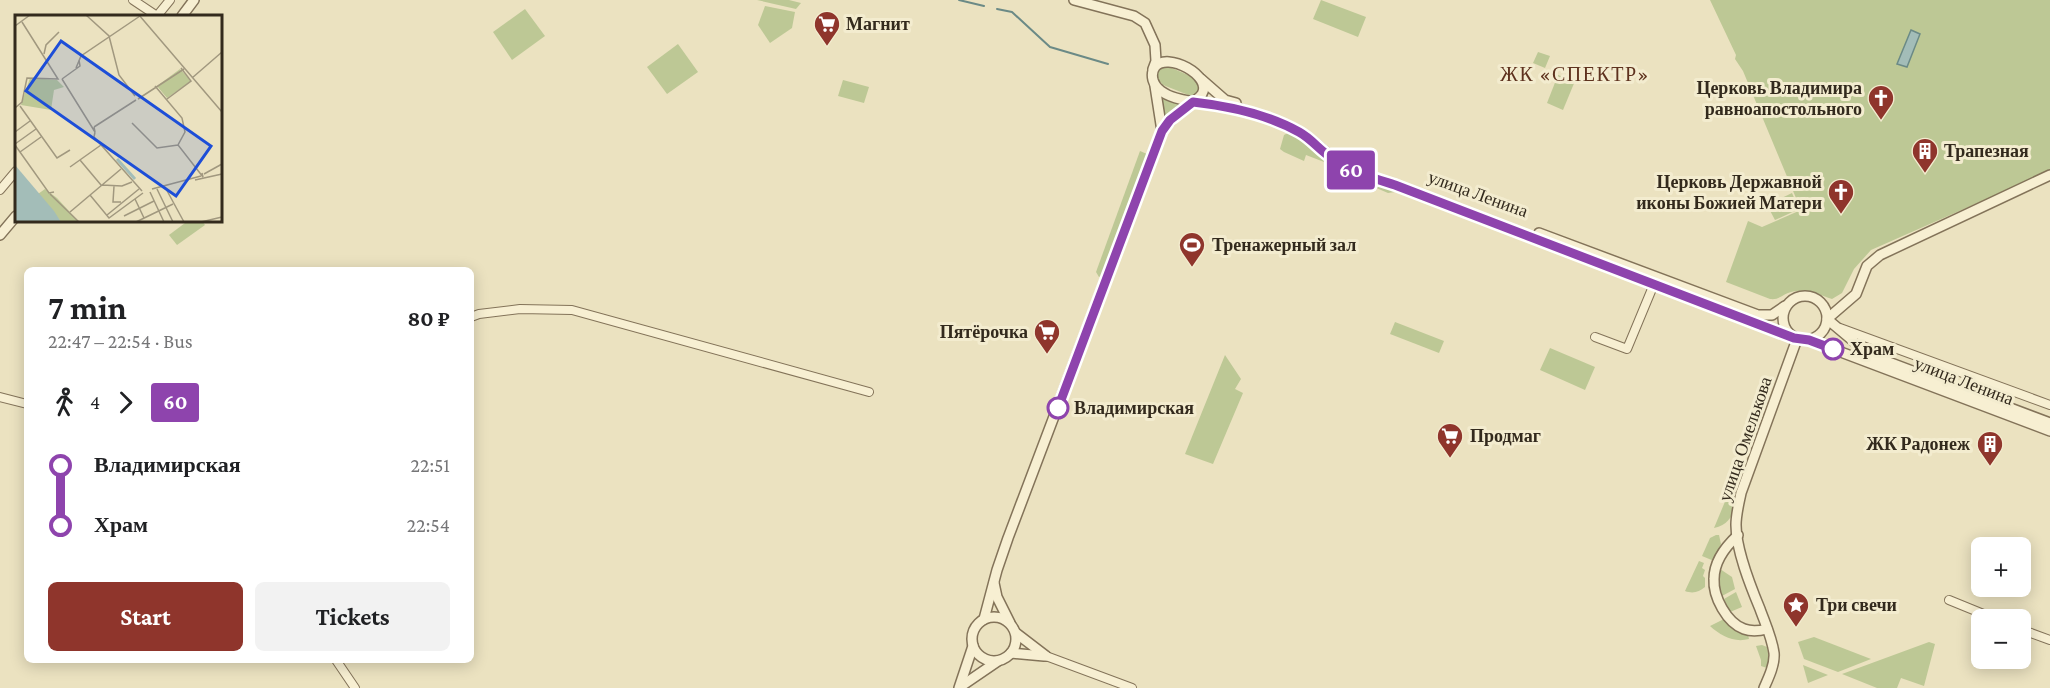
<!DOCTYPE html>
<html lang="en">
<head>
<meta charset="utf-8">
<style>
	:root { --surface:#fff; --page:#f2f2f2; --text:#202124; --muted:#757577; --accent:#8f352c }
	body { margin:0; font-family:"Crimson Pro",serif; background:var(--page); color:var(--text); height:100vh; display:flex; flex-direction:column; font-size:22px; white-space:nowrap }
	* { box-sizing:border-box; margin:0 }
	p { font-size:20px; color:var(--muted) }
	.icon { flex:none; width:33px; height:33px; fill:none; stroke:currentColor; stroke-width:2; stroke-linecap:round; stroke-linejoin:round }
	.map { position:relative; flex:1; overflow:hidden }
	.drawer { position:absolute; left:24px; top:267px; width:450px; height:396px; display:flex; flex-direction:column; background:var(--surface); border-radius:9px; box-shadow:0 3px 15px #0003 }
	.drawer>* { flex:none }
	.badge { padding:0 12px; border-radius:4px; font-size:21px; line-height:39px }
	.tools { position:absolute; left:1971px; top:537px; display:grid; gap:12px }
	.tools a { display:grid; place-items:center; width:60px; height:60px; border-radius:9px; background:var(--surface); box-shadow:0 3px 15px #0003; font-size:30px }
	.map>.badge { position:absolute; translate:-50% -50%; box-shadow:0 0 0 3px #fff }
	.legs { display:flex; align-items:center; gap:9px; height:66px; padding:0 24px; font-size:20px }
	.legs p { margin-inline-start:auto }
	.headline { display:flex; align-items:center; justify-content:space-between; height:102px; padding:0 24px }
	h1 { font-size:33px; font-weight:700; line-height:45px }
	.action { display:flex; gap:12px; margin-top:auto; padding:12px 24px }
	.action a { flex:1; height:69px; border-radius:9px; background:var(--accent); color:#fff; font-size:24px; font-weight:700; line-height:69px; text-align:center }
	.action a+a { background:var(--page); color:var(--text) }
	ul { padding:0 24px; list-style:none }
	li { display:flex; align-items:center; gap:21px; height:60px; font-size:22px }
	li i { display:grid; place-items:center; width:9px; height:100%; margin:0 8px; background:currentColor }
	li i::after { content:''; width:15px; height:15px; margin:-8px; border:4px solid; border-radius:50%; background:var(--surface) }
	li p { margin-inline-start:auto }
	li:first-child i { background:linear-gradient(#0000 50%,currentColor 0) }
	li:last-child i { background:linear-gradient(currentColor 50%,#0000 0) }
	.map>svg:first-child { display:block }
</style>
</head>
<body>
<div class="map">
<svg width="2050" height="688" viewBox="0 0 2050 688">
	<rect width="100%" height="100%" fill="#ebe2c0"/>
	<g fill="#bdc895">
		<path d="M757,0H789L801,3L796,9Z"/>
		<path d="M1321,0L1366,17L1358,37L1313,19Z"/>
		<path d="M1710,0H2050V171L1871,250L1854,269L1842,293L1832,299C1818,294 1803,287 1788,293C1781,296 1778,300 1770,299L1726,282L1748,221L1762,227L1801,210L1743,71L1735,59L1736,55Z"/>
		<path d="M765,6L795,12L792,28L770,43L758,25Z"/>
		<path d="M525,9L545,36L512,60L493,32Z"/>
		<path d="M678,44L698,72L667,94L647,67Z"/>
		<path d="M1538,52L1550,56L1545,68L1533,63Z"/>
		<path d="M1167,66L1195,78L1200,83L1199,92L1191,96L1163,85L1156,77L1157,71Z"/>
		<path d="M1558,75L1575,81L1563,110L1547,103Z"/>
		<path d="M843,80L869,87L864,103L838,96Z"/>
		<path d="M1159,93L1184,104L1166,118L1164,117Z"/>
		<path d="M1292,131L1327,157L1396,188L1395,192L1388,193L1374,187L1376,182L1306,155L1304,161L1284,152L1280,149L1284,135Z"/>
		<path d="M1140,151L1147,154L1103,275L1099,277L1096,272Z"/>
		<path d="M1792,193L1799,209L1775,220L1767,205Z"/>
		<path d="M189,220L202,221L205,225L177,245L169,235Z"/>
		<path d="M1395,322L1444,341L1439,353L1390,334Z"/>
		<path d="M1550,348L1595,367L1585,390L1540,370Z"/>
		<path d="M1225,355L1241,379L1235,389L1243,393L1213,464L1185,454Z"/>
		<path d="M1729,492L1736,499C1733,514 1731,524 1714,528Z"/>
		<path d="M1716,535H1719L1721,544L1714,561L1702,556L1710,538Z"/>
		<path d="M1699,561L1704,563L1702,568L1705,570L1703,576L1705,578V587C1699,592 1693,594 1685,591Z"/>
		<path d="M1720,569L1732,577L1735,589L1722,596L1718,578Z"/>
		<path d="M1736,592L1742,607L1730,612L1724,599Z"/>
		<path d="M1724,619L1733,628L1748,635L1749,639C1734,643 1721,636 1710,626Z"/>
		<path d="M1814,637L1871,659L1838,672L1804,659L1798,642Z"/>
		<path d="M1929,642L1935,644L1924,686L1901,678L1897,688H1877L1842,674Z"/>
		<path d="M1762,645L1767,647L1769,659L1767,668L1761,666V660L1756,646Z"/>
		<path d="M1803,665L1828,675L1808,683Z"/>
	</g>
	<path fill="#a3bdb8" stroke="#6b8a86" stroke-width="1.5" d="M1911,30L1920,34L1907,67L1897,64Z"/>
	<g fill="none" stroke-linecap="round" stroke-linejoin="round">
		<g stroke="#6b8a86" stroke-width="2">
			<path d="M959,0L984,6"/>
			<path d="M997,9L1012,12L1050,47L1108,64"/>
		</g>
		<g stroke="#837359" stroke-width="10">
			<g id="minor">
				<path d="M133,0L157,16L170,0"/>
				<path d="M0,190L16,171"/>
				<path d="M471,317L479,314L520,309L572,310L869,392"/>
				<path d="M1840,328L2050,405"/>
				<path d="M1595,337L1627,349L1654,284"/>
				<path d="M0,397L27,404"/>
				<path d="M1949,600L1998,620"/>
				<path d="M2020,629L2050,640"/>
				<path d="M1046,656L1132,688"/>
				<path d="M336,660L355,688"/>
			</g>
		</g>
		<g stroke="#837359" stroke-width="12">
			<g id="tertiary">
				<path d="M1074,0L1134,16L1145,23L1155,45L1156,61L1153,69"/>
				<path d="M182,16L194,0"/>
				<path d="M1201,79L1225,100L1236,103"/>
				<path d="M1155,86L1162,131"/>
				<path d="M2050,175L1880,255L1867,266L1856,294L1827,319L1870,355L2050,423"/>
				<path d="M1539,233L1758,315H1772L1785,306"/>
				<path d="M0,235L16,216"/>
				<circle cx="1805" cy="318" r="22"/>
				<path d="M1809,340L2050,431"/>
				<path d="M1738,535C1725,547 1714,561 1714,579C1713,597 1727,623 1744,629C1752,632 1759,631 1767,629"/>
				<path d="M994,583L997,597L1010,623"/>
				<circle cx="994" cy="639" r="22"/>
				<path d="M984,619L997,570L1008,538L1162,131C1168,123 1175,115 1184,108C1189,104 1198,100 1202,94C1213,76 1167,51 1155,67C1152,71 1152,76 1153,80C1160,105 1215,102 1236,108C1258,115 1285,122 1304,135C1320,146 1331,159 1348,168C1362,176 1380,180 1395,185L1794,338"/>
				<path d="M1016,633L1046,656"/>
				<path d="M1011,653L1044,656"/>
				<path d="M960,687L998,661"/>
				<path d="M959,688L973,646"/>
				<path d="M1764,688C1769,677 1775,664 1774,653C1772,638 1765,623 1760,609C1750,585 1736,550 1736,525C1736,514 1739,503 1741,493L1797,339"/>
			</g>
		</g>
		<use href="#minor" stroke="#f7efd2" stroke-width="8"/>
		<use href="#tertiary" stroke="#f7efd2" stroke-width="9"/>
	</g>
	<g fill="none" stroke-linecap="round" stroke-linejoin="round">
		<g stroke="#fff" stroke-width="14">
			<path id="line-1" d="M1058,408L1162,131L1170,120L1193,102C1229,106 1267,114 1299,132C1312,139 1320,151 1332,158C1351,172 1373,178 1395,185L1794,338L1809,340L1833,349"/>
		</g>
		<use href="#line-1" stroke="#8e44ad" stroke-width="9"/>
	</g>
	<defs>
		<g id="supermarket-pin" transform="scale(1.35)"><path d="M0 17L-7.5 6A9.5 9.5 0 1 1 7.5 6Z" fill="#8f352c" stroke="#f3eccf"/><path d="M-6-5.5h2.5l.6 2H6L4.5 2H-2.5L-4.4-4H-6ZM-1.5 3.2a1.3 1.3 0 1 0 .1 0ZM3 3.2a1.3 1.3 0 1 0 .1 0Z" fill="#fff"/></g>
		<g id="church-pin" transform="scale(1.35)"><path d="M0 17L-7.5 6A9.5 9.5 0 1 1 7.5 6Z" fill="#8f352c" stroke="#f3eccf"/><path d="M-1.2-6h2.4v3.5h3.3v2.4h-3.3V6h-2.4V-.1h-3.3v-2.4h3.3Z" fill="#fff"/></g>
		<g id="building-pin" transform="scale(1.35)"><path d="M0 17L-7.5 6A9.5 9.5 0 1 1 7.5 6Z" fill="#8f352c" stroke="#f3eccf"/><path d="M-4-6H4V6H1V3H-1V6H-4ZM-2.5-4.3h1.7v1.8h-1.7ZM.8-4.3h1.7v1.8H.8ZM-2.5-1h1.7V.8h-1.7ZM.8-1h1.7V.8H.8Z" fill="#fff"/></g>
		<g id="stadium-pin" transform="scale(1.35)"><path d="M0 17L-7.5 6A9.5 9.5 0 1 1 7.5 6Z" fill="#8f352c" stroke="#f3eccf"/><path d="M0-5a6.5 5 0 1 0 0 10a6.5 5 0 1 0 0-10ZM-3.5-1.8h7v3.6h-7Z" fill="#fff"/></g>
		<g id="sight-pin" transform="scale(1.35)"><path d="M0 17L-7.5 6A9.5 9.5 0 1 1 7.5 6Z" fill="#8f352c" stroke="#f3eccf"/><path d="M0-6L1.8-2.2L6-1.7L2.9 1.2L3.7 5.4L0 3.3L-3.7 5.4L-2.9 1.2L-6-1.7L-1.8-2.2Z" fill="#fff"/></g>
	</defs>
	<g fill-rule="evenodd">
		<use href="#supermarket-pin" x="827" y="24"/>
		<use href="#church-pin" x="1881" y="98"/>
		<use href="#building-pin" x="1925" y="151"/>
		<use href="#church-pin" x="1841" y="192"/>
		<use href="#stadium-pin" x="1192" y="245"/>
		<use href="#supermarket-pin" x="1047" y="332"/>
		<use href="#supermarket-pin" x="1450" y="436"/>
		<use href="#building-pin" x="1990" y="444"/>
		<use href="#sight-pin" x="1796" y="605"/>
	</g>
	<g fill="#fff" stroke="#8e44ad" stroke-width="3">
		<circle cx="1833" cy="349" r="10"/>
		<circle cx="1058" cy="408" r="10"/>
	</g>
	<g text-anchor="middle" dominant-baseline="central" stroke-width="6" stroke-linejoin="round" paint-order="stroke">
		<g font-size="18" font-weight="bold" fill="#332a1d" stroke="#f3eccf" text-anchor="start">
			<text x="846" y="24">Магнит</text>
			<text x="1862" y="88" text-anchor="end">Церковь Владимира<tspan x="1862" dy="21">равноапостольного</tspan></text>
			<text x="1944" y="151">Трапезная</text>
			<text x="1822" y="182" text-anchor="end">Церковь Державной<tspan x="1822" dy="21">иконы Божией Матери</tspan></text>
			<text x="1212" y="245">Тренажерный зал</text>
			<text x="1028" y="332" text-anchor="end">Пятёрочка</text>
			<text x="1470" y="436">Продмаг</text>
			<text x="1970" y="444" text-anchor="end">ЖК Радонеж</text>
			<text x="1816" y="605">Три свечи</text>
		</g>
		<g font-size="18" fill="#332a1d" stroke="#f3eccf">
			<text transform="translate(1478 194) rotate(20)">улица Ленина</text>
			<text transform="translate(1964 381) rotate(21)">улица Ленина</text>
			<text transform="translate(1745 439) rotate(-71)">улица Омелькова</text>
		</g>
		<g font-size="18" font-weight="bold" fill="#332a1d" stroke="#f3eccf" text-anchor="start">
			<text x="1850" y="349">Храм</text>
			<text x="1074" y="408">Владимирская</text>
		</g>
		<g font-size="20" letter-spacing="1.5" fill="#5e321e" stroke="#f3eccf">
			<text x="1575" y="74">ЖК «СПЕКТР»</text>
		</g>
	</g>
	<g transform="translate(15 15)">
		<rect width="207" height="207" fill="#ebe2c0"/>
		<path d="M165,54L176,66L152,83L142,71ZM15,63L42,65L49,72L39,75L36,95L6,90ZM30,174L42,183L64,207H46L23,179Z" fill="#bdc895"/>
		<path d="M0,150L39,196L46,207H0Z" fill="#a3bdb8"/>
		<path fill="none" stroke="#a3bdb8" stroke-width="3" d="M102,144L120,164"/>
		<path fill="none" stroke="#a1987f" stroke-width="1.5" d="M71,0L94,21L104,60L120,81M124,0L207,97M0,11L15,0M29,39L31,30L44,17M61,53L66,41L125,1M177,63L207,37M47,64L80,117L79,112M47,64L65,51L64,45M140,71L167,103L170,117L163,130L188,162L187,158M123,84L169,54M152,84L176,66L166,53M5,91L42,143L55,135M0,93L7,87L12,63L43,64L7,7M117,108L142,133L163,130M79,112L121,85M0,117L15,106M80,117L79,122L127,176M0,129L21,114M0,130L34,178L39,177M5,137L26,122M65,145L86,170M55,152L86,130M189,159L207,149M180,165L207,159M87,170L107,171L117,167M99,171L98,187H106M150,172L169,207M137,174L186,161M142,174L158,207M135,177L149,207M35,179L64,207M75,180L94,203L128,178M120,184L129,203M55,197L106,154M92,200L124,174M109,201L139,186M121,207L158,189M186,207L207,202"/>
		<path fill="#1d4ed8" fill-opacity="0.15" stroke="#1d4ed8" stroke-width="3" d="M46,26L196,131L161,181L11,76Z"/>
		<rect width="207" height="207" fill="none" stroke="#332a1d" stroke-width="3"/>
	</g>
</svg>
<div class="tools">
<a>+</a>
<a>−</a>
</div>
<b class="badge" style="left:1351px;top:170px;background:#8e44ad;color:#fff">60</b>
<section class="drawer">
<div class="headline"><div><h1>7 min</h1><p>22:47 – 22:54 · Bus</p></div><b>80 ₽</b></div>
<div class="legs"><svg class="icon" aria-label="walk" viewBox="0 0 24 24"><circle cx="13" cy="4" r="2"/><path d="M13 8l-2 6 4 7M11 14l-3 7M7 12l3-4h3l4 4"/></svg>4<svg class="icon" aria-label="forward" viewBox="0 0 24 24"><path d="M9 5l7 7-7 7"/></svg><b class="badge" style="background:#8e44ad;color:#fff">60</b></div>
<ul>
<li><i style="color:#8e44ad"></i><b>Владимирская</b><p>22:51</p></li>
<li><i style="color:#8e44ad"></i><b>Храм</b><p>22:54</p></li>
</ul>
<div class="action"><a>Start</a><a>Tickets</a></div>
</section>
</div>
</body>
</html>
